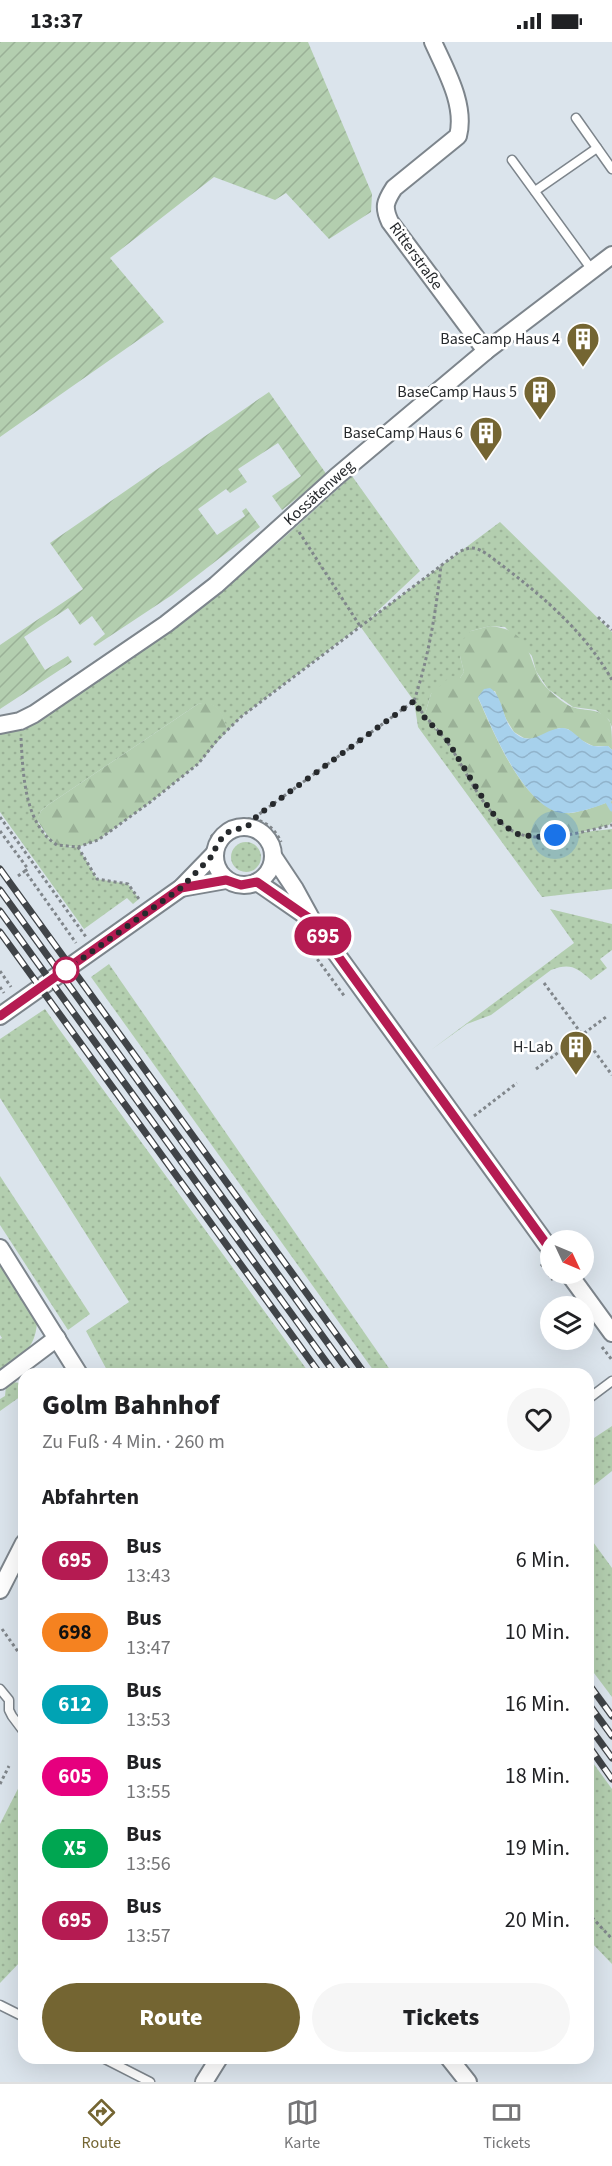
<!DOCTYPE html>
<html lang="de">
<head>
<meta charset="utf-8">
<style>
	:root { --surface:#fff; --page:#f6f6f6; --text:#202124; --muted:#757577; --line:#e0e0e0; --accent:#746532 }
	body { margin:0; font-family:"Source Sans 3",sans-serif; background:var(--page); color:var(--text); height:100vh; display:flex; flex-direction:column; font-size:22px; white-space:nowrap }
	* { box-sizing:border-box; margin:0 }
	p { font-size:20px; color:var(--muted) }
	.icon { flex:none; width:33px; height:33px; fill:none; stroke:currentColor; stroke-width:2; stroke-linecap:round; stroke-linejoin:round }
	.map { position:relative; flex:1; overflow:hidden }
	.details { position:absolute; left:18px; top:1326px; width:576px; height:696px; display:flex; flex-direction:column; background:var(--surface); border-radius:18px; box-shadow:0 6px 24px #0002 }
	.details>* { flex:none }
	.badge { padding:0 12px; border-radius:20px; font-size:21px; line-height:39px }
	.needle { width:39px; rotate:134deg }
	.controls { position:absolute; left:540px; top:1188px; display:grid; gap:12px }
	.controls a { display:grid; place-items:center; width:54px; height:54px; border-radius:50%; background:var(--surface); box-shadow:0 6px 24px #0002; font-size:30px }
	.you { position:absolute; width:30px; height:30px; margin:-15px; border:4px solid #fff; border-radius:50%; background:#1a73e8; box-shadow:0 0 0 9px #1a73e833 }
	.map>.badge { position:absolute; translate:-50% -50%; box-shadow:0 0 0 3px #fff }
	h2 { padding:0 24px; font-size:22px; line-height:54px }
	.round { display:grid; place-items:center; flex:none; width:63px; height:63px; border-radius:32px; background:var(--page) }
	.overview { display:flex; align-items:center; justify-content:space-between; height:102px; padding:0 24px }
	h1 { font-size:28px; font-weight:800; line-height:45px }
	.cta { display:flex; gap:12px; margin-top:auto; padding:12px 24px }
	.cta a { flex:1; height:69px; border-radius:36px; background:var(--accent); color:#fff; font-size:24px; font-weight:800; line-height:69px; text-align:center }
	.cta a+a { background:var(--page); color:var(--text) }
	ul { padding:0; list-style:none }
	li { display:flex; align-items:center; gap:18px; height:72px; padding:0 24px }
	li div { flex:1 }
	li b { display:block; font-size:22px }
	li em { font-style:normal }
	li .badge { min-width:66px; font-weight:700; text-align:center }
	.status { display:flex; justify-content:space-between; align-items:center; height:42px; padding:0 30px; background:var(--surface); direction:ltr }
	.status svg { height:16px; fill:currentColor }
	.tab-bar { display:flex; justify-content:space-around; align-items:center; height:84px; border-top:2px solid var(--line); background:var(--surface); font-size:16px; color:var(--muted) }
	.tab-bar a { display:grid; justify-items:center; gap:3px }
	.tab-bar .selected { color:var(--accent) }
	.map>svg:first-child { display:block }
</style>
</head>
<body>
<div class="status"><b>13:37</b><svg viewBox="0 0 49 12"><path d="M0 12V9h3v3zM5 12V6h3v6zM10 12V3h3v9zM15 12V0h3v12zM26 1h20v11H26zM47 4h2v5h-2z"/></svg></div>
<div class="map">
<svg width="612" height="2040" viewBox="0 0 612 2040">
	<defs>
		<pattern id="grass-dots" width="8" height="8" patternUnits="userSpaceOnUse" patternTransform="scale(1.5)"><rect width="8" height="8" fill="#b3ceaf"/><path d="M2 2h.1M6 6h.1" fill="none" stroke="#9ab197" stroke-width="1.8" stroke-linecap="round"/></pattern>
		<pattern id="forest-firs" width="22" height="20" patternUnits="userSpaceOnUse" patternTransform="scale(1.5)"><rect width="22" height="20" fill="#b3ceaf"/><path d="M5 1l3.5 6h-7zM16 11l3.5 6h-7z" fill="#9ab197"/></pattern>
		<pattern id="garden-furrows" width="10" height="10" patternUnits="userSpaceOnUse" patternTransform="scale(1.5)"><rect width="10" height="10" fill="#b3ceaf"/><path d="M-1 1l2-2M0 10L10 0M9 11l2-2" fill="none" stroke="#9ab197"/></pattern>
		<pattern id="water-waves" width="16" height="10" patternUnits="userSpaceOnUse" patternTransform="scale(1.5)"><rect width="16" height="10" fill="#a7d1ec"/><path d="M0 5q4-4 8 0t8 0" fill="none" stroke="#90b3cb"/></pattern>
	</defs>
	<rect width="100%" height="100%" fill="#dbe4ec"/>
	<g fill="url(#grass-dots)">
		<path d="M352,434L420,529L367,579L500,480L612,590V685L609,678L596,668L573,665L548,647L536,629L532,614L505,585L490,584L471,589L460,614L464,630L460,636L431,652L424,675L447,698L490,769L538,795L612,787V847L542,855L418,685L414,659L360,584L242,674L227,689C224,673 217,658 198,662L48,763L41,769L37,779C47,799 55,805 78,805L97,837L128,842L139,857L133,862L127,856L84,887L0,770V683L4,684L277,502Z"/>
		<circle cx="246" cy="815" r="15"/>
		<path d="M550,867L612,882V908L600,917L607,926L591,938C576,925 570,921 551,928L491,973L467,982L431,1008L574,901Z"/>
		<path d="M109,922L393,1332H376L91,935Z"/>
		<path d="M45,967L59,987L310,1332H109L86,1289L129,1260L0,1056V997Z"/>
		<path d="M0,1134L90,1272L68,1288L0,1183Z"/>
		<path d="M0,1222L37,1281C35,1308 20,1315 0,1329V1297L2,1296L0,1293Z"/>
		<path d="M12,1340L21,1341L24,1340V1352L0,1369V1357L5,1354L6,1344Z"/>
		<path d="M612,1384V1429L588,1448V1400Z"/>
		<path d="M588,1493L612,1526V1655L588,1623Z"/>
		<path d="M588,1714L612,1747V1922L588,1897Z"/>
		<path d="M24,1735V1916L0,1941V1782Z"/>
	</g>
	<g fill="url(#forest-firs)">
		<path d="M490,584C539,589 524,625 549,648C555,654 565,662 572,665C586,670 601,665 610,680C612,687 612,699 612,708L608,704H593L581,698L568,687L559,686L533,697L524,696L514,690L506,677L495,649L478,656C494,690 526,775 572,771C585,769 599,763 612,759V780L609,783C581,790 547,801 518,792C485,781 466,724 446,698C440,689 432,682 424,675L431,652L451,634L460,636L464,630L460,614V601L471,589Z"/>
		<path d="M206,660C221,664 224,674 227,689L198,722L149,761L98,798L78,805L57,803L49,796L37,778L41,769L48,763L198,662Z"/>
	</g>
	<g fill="url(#garden-furrows)">
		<path d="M0,0H308L372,152L371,170L329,197L286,151L275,158L214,135L110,216L164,280L0,395Z"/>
		<path d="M269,350L327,433L282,468L272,454L301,434L278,401L238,427L247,440L230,451L226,447L198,467L217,493L245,474L242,469L246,466L260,485L172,553L95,604L93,602L105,592L92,574L80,583L68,566L24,595L45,628L68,614L72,620L0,667V603L83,547L50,501Z"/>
	</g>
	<path fill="url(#water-waves)" d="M490,646C504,655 502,679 514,690C531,707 545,686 562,686C574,686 581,702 594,704C598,705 603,704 608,704L612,708V759C597,764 579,772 563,771C525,768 492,686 478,655L484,647Z"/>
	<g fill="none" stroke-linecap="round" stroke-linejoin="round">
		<path stroke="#a7d1ec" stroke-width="5" d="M608,760L612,767"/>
		<g stroke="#7d858c" stroke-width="11">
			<g id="service">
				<path d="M576,76L612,127"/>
				<path d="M512,118L592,228"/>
				<path d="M535,149L597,106"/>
				<path d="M588,1357L612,1339"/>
				<path d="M0,1647L9,1658V1668L12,1674L24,1690"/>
				<path d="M0,1963L24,1975"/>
				<path d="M103,2016L150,2040"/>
			</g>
		</g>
		<g stroke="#7d858c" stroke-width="20">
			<g id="minor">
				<path d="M433,0C446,29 466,63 458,94L394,146C385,160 383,165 390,180L486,309"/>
				<path d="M0,683L20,679L34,672L166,582L216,543L336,435L486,309L612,213"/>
				<circle cx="244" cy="814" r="29"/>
				<path d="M273,814L295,847L312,878L550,1207"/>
				<path d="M257,840L309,876"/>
				<path d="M181,846L226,838"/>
				<path d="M0,974L181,846L214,812"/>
				<path d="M0,1206L79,1332"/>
				<path d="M569,1232L612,1291"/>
				<path d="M0,1339L57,1296"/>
				<path d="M0,1548L24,1501"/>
				<path d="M449,2016L468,2040"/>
				<path d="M204,2040L219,2016"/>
			</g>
		</g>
		<g stroke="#80868b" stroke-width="3" stroke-dasharray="3 3" stroke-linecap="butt">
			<path d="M299,490L360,584"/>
			<path d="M598,575L612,588"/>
			<path d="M414,659C426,678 442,690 453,709C468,733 490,781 517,791C544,802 585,789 612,783"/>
			<path d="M21,696C23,731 24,782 57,803L78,805L98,798L149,761L198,722L218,697L242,674L459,510C471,504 476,505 487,512C534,547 583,586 612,638"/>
			<path d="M0,775L86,895"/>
			<path d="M247,785L258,773L414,659C429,614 436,569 441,523"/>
			<path d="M0,789L28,827L25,829"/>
			<path d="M211,795C231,772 267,768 281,800"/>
			<path d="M78,805L97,837L128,842L139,857"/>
			<path d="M18,834L25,829L76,901"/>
			<path d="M296,888L345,955"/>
			<path d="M0,929L11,945"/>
			<path d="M544,941L612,1033"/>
			<path d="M0,945L4,951"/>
			<path d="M536,1027L606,975"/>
			<path d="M474,1074L517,1041"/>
			<path d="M541,1222L553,1238"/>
			<path d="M602,1305L612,1318"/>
			<path d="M2,1587L24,1618"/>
			<path d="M0,1742L9,1724"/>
			<path d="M588,1871L612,1897"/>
		</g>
		<use href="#service" stroke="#fff" stroke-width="8"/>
		<use href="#minor" stroke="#fff" stroke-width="16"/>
		<g stroke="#404448" stroke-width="7">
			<g id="rail">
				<path d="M0,827L365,1332"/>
				<path d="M0,848L350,1332"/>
				<path d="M0,869L335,1332"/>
				<path d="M0,890L320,1332"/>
				<path d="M588,1641L612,1674"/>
				<path d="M588,1661L612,1694"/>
				<path d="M588,1683L612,1716"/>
				<path d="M588,1703L612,1737"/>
			</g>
		</g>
		<use href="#rail" stroke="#fff" stroke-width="4.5" stroke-dasharray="14" stroke-linecap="butt"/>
	</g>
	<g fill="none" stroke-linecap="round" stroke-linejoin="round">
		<g stroke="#fff" stroke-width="14">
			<path id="line" d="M0,974L181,846L226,838L241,843L257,840L312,878L550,1207"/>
		</g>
		<use href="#line" stroke="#b51b52" stroke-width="9"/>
		<path stroke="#26292c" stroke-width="6" stroke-dasharray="0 10.8" d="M66,928L181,846L214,812L216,804L225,792L232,788L247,785L258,773L414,659L424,675L447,698L490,768L503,783L517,792L538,795L555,793"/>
	</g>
	<defs>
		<g id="building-pin" transform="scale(1.725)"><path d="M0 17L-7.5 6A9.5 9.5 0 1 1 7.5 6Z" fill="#746532" stroke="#fff"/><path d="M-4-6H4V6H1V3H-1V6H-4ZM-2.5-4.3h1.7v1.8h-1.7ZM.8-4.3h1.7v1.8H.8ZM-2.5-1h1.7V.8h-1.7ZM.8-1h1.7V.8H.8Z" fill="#fff"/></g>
	</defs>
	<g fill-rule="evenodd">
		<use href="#building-pin" x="583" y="297"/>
		<use href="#building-pin" x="540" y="350"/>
		<use href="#building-pin" x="486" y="391"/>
		<use href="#building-pin" x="576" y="1005"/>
	</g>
	<circle fill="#fff" stroke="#b51b52" stroke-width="3" cx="66" cy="928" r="12"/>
	<g text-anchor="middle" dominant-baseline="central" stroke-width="5" stroke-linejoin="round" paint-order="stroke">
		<g font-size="16" fill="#26292c" stroke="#fff">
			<text transform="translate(416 214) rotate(54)">Ritterstraße</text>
			<text transform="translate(319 451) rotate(-42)">Kossätenweg</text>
		</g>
		<g font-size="16" fill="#26292c" stroke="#fff" text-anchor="end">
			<text x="560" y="297">BaseCamp Haus 4</text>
			<text x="517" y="350">BaseCamp Haus 5</text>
			<text x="463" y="391">BaseCamp Haus 6</text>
			<text x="553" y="1005">H-Lab</text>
		</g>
	</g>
</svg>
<div class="controls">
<a><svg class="needle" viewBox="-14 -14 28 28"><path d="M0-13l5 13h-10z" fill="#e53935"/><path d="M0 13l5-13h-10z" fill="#757577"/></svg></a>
<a><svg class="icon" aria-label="layers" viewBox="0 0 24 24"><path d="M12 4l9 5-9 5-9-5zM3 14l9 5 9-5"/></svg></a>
</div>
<div class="you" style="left:555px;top:793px"></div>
<b class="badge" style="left:323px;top:894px;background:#b51b52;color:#fff">695</b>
<section class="details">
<div class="overview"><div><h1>Golm Bahnhof</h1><p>Zu Fuß · 4 Min. · 260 m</p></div><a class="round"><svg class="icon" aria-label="heart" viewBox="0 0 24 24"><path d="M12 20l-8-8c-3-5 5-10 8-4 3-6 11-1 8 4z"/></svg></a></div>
<h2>Abfahrten</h2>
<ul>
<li><span class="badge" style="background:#b51b52;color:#fff">695</span><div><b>Bus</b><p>13:43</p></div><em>6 Min.</em></li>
<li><span class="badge" style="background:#f58220;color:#111">698</span><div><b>Bus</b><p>13:47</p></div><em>10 Min.</em></li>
<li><span class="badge" style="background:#00a3b4;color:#fff">612</span><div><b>Bus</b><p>13:53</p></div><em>16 Min.</em></li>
<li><span class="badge" style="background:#e6007e;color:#fff">605</span><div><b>Bus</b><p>13:55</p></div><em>18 Min.</em></li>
<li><span class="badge" style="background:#00a651;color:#fff">X5</span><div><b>Bus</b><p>13:56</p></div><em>19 Min.</em></li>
<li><span class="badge" style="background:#b51b52;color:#fff">695</span><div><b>Bus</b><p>13:57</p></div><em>20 Min.</em></li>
</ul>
<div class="cta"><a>Route</a><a>Tickets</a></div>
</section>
</div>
<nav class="tab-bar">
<a class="selected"><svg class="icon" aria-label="directions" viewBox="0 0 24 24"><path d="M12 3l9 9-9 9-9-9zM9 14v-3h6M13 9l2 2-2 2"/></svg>Route</a>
<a><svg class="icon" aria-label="map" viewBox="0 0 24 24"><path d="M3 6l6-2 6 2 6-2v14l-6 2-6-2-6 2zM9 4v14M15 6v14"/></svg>Karte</a>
<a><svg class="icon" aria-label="tickets" viewBox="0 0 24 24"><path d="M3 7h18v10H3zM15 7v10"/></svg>Tickets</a>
</nav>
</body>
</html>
